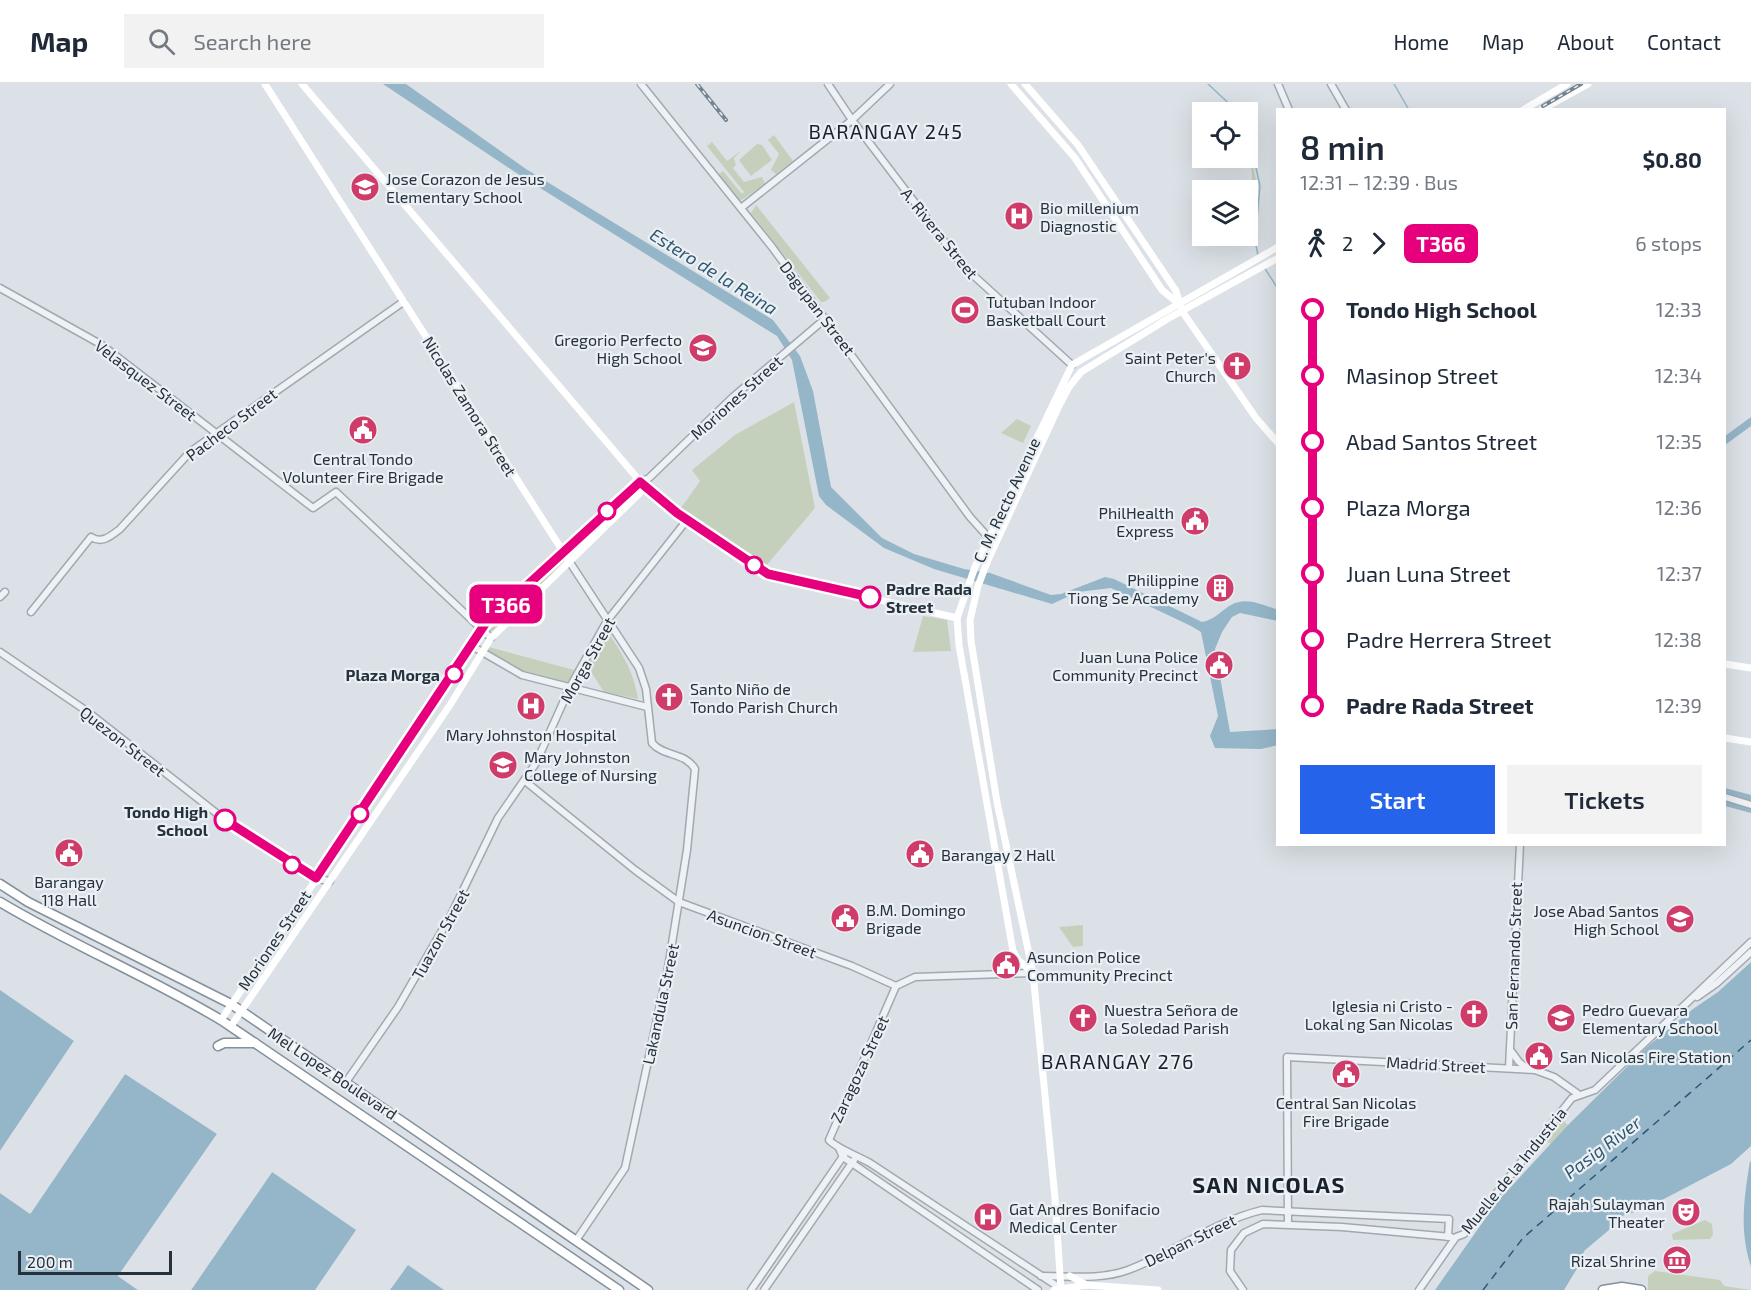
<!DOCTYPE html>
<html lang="en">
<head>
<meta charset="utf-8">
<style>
	:root { --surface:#fff; --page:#f2f2f3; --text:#1f2937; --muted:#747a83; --line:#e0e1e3; --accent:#2563eb }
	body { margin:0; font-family:"Exo 2",sans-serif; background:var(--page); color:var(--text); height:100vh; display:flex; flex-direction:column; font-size:22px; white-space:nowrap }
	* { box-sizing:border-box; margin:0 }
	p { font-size:20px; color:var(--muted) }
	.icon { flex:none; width:33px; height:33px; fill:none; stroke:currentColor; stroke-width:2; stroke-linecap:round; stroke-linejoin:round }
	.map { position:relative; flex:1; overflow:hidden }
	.panel { position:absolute; left:1276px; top:24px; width:450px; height:738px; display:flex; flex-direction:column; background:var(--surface); border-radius:0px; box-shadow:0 6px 24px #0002 }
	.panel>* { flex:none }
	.badge { padding:0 12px; border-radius:9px; font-size:21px; line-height:39px }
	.tools { position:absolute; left:1192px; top:18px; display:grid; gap:12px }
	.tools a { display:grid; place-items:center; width:66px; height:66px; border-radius:0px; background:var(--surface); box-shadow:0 6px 24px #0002; font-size:30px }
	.scale { position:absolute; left:18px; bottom:15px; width:154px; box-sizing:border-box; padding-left:6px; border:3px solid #25313c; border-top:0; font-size:16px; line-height:21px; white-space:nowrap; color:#25313c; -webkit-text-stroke:4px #ebf0f4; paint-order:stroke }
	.map>.badge { position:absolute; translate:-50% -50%; box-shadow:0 0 0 3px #fff }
	.legs { display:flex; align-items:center; gap:9px; height:66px; padding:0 24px; font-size:20px }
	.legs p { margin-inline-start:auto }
	.summary { display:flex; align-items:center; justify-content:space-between; height:102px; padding:0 24px }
	h1 { font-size:33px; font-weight:600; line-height:45px }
	.cta { display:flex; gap:12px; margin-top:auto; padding:12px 24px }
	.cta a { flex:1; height:69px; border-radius:0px; background:var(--accent); color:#fff; font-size:24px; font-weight:600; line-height:69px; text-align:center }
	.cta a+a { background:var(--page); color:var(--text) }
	ul { padding:0 24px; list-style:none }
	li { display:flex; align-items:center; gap:21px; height:66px; font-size:22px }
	li i { display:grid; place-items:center; width:9px; height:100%; margin:0 8px; background:currentColor }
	li i::after { content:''; width:15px; height:15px; margin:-8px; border:4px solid; border-radius:50%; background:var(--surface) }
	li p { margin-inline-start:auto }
	li:first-child i { background:linear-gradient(#0000 50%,currentColor 0) }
	li:last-child i { background:linear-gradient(currentColor 50%,#0000 0) }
	header { display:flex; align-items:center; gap:36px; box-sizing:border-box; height:84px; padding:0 30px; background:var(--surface); border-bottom:2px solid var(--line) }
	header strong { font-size:28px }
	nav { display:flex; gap:33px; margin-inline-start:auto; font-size:21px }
	.search { width:420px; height:54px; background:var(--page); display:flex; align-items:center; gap:15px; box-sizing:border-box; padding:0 21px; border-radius:0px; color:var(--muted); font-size:22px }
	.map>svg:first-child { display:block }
</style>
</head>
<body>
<header>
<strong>Map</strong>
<div class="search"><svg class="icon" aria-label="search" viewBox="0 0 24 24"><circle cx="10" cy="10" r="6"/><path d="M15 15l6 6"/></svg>Search here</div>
<nav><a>Home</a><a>Map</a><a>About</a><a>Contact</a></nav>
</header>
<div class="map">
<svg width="1751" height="1206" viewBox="0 0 1751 1206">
	<rect width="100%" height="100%" fill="#dbe1e6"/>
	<g fill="#c5d0bc">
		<path d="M774,51L793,77L776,90L771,86L779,70L768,56Z"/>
		<path d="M1248,54L1257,102L1248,141C1248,126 1252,111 1252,97C1252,82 1248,70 1248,54Z"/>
		<path d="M712,58L727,77L742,66L734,74L736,81L733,84L744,98L762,93L765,100L740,117L719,90L723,87L742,110L744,108L707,62Z"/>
		<path d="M757,60L762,61L772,76L751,92L739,76Z"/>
		<path d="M756,121L830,214L824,218H821L751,129Z"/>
		<path d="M794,318L815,424L765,483L681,424L700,397L692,386L735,351Z"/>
		<path d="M1017,335L1031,342L1023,359L1001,349Z"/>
		<path d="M561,473L565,479L493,547L488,548L487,543Z"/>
		<path d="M923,532L947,536L951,567L913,568Z"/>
		<path d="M606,545C621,568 634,587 638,615L604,608L586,580Z"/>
		<path d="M489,563L574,586L567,600L526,589L486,568Z"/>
		<path d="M1083,841V862L1073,863L1059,843Z"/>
		<path d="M1560,1034L1568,1041L1551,1060L1541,1055Z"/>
		<path d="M1705,1136L1712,1140L1713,1151L1710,1155L1673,1156L1672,1150Z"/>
		<path d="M1655,1187L1720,1196L1724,1202L1751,1206H1648V1192Z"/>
	</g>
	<g fill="#95b6c8">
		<path d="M383,0H406L526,85L773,236L800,272L813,307L831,403L882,454L914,470L964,485L990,489L1051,511L1061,510L1105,493L1114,495L1202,538C1216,535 1219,528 1231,521C1245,512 1264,521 1278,526V537L1240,529L1232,533L1222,548L1215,565L1230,648L1278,645V661L1261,665L1215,664L1210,652L1218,632L1201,548L1191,542L1111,504L1078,508L1052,520L934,485L884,464L826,421L819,412L792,276L777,252L521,92Z"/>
		<path d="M1751,333V342L1725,361V352Z"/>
		<path d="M1725,704L1751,711V729L1725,722Z"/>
		<path d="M1751,878V1062L1731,1080L1660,1117C1649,1112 1643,1118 1638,1127L1612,1135L1609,1146L1584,1167L1581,1178L1564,1206H1435L1497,1118L1568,1041L1647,963L1693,925L1718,908Z"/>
		<path d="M0,906L74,957L0,1067Z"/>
		<path d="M125,990L217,1050L118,1192L138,1206H0V1109L31,1129Z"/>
		<path d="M1750,1077L1751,1078V1183C1739,1146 1744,1114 1750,1077Z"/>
		<path d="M272,1088L356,1146L315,1206H191Z"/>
		<path d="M408,1181L444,1206H390Z"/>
	</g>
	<g fill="#dbe1e6">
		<path d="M74,957L77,958L0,1070V1067Z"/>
		<path d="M123,989L125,990L30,1130L0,1109V1106L30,1125Z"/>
		<path d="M217,1050L220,1052L122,1191L141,1206H138L118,1192Z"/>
		<path d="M270,1086L272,1088L191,1206H188Z"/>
	</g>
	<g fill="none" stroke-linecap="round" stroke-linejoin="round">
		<g stroke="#95b6c8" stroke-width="1.5">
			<path d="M1208,0L1238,28"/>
			<path d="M1394,0L1409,26"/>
			<path d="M1248,48L1260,102L1255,157L1258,171"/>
			<path d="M1264,183L1278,205"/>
		</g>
		<path stroke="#2f5771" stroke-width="1.5" stroke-dasharray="8 6" stroke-linecap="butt" d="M1483,1206L1523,1154L1751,956"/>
		<g stroke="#a1a9b0" stroke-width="9">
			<g id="tertiary">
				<path d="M641,0L772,163L970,433L988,453"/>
				<path d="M828,0L852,36L963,182L1072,281"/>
				<path d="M1278,0L1289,26"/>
				<path d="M1331,0L1346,26"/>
				<path d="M741,124L852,36L890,0"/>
				<path d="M0,204L102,261L313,424L336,408L491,554"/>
				<path d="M640,398L649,394L733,313L826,234"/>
				<path d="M569,477L639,584L646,605L652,659C664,673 685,668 695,685L687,766L668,884L625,1084L577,1155"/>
				<path d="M0,513L5,508"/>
				<path d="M31,528L91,453C102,460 111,452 120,445L190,368L403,218"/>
				<path d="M472,562L522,591L647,623"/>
				<path d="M0,568L88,628L243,750L311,794L330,797"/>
				<path d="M525,697L635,786L679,818L852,882L896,902L915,893L1033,889"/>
				<path d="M1725,713L1751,721"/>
				<path d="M896,902L829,1056C836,1064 858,1072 870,1079L1060,1204"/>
				<path d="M1697,913L1717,899L1751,868"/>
				<path d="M1511,967L1519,978L1528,985"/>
				<path d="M1509,984L1520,760"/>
				<path d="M346,998L398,923L451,831L498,734L536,679L570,603L607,537L687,436"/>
				<path d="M839,1064L843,1073L1038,1206"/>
				<path d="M1288,1140L1287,973L1535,986L1554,993L1578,1010"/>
				<path d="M1041,1192C1069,1192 1101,1196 1128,1186C1174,1169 1213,1138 1262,1126L1449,1135L1448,1153"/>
				<path d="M751,1206L844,1071"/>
				<path d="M764,1206L854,1076"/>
				<path d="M1243,1206L1230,1187L1231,1166L1244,1149L1263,1140L1342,1143L1451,1153"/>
				<path d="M1419,1206L1456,1153L1464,1150L1572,1014L1595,1006L1751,858"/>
			</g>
		</g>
		<g stroke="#83919d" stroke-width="11">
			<g id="trunk">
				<path d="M0,800L28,818L231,920L648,1206"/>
				<path d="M0,818C72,861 149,893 221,936L619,1206"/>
				<path d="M218,962L224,959H255"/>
				<path d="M1603,1206L1622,1203L1641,1206"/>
			</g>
		</g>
		<use href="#tertiary" stroke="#eef1f5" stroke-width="6"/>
		<g stroke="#fff" stroke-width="7">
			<path d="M265,0L569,477"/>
			<path d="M302,0L650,409L768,490L957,534"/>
			<path d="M1011,0L1075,74L1162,206L1178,219"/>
			<path d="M1025,0L1078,61L1176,207L1182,227L1256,334L1278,359"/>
			<path d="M1523,26L1567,0"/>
			<path d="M1541,26L1588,0"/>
			<path d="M1725,580L1751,584"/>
			<path d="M1725,654L1751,658"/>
			<path d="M1033,889L1018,876L1013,867L959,561L957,534L975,483L1072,281L1278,163"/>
			<path d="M221,936L440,612L481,546L640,398"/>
			<path d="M231,942L450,621L491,554L645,404"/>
			<path d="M1070,1192L1087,1201"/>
			<path d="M1054,1206L1087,1201L1158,1206"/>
			<path d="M1061,1206L1055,1114L1033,889L997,718L971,557L970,536L978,502L988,476L1058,324L1069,303L1081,288L1169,234L1278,174"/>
		</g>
		<use href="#trunk" stroke="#fff" stroke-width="8"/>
		<g stroke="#758390" stroke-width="4">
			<g id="rail">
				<path d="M697,0L726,36"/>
				<path d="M1543,22L1581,0"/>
			</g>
		</g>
		<use href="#rail" stroke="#ebf0f4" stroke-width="1.5" stroke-dasharray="4.5" stroke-linecap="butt"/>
	</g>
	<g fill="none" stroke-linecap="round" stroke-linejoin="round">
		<g stroke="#fff" stroke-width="14">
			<path id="line-1" d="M225,736L316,794L485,540L640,398L677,429L768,490L870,513"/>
		</g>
		<use href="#line-1" stroke="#e6007e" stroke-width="9"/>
	</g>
	<defs>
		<g id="school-disc" transform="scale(1.5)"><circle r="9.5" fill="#d03c69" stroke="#ebf0f4"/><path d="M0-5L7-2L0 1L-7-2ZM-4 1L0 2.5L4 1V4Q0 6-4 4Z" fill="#fff"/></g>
		<g id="hospital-disc" transform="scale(1.5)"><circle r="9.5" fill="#d03c69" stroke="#ebf0f4"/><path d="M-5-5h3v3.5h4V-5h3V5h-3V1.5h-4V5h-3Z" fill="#fff"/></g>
		<g id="stadium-disc" transform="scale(1.5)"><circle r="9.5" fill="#d03c69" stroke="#ebf0f4"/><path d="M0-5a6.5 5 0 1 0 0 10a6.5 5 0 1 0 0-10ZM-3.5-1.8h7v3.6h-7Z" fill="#fff"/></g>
		<g id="church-disc" transform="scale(1.5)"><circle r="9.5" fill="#d03c69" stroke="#ebf0f4"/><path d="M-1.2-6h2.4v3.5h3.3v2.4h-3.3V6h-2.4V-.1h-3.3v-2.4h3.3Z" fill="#fff"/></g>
		<g id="civic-disc" transform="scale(1.5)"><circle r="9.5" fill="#d03c69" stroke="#ebf0f4"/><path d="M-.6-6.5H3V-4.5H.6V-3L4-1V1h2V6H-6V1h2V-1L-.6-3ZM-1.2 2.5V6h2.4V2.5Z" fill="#fff"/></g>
		<g id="building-disc" transform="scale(1.5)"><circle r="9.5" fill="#d03c69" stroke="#ebf0f4"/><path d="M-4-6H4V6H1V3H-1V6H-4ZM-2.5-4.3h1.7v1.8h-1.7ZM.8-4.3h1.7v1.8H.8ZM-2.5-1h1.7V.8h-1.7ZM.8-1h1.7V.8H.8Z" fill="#fff"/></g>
		<g id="university-disc" transform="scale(1.5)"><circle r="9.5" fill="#d03c69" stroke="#ebf0f4"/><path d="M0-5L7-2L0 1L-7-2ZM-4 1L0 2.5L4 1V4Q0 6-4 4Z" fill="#fff"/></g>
		<g id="theatre-disc" transform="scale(1.5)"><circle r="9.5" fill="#d03c69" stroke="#ebf0f4"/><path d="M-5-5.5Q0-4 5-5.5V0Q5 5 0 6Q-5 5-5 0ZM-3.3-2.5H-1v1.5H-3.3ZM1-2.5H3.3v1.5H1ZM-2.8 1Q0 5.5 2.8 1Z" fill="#fff"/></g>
		<g id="museum-disc" transform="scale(1.5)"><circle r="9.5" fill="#d03c69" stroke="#ebf0f4"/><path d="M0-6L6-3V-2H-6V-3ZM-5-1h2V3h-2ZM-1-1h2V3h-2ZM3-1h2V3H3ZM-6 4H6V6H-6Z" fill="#fff"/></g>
	</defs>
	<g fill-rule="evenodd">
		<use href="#school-disc" x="365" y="103"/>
		<use href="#hospital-disc" x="1019" y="132"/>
		<use href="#stadium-disc" x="965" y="226"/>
		<use href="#school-disc" x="703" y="264"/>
		<use href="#church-disc" x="1237" y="282"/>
		<use href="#civic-disc" x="363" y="346"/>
		<use href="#civic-disc" x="1195" y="437"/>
		<use href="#building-disc" x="1220" y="504"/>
		<use href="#civic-disc" x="1219" y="581"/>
		<use href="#church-disc" x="669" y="613"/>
		<use href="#hospital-disc" x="531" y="622"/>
		<use href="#university-disc" x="503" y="681"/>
		<use href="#civic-disc" x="69" y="769"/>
		<use href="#civic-disc" x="920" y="770"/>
		<use href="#civic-disc" x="845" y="834"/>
		<use href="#school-disc" x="1680" y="835"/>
		<use href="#civic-disc" x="1006" y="881"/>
		<use href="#church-disc" x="1474" y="930"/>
		<use href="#church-disc" x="1083" y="934"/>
		<use href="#school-disc" x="1561" y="934"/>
		<use href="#civic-disc" x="1539" y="972"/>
		<use href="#civic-disc" x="1346" y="990"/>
		<use href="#theatre-disc" x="1686" y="1128"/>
		<use href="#hospital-disc" x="988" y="1133"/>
		<use href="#museum-disc" x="1677" y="1176"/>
	</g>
	<g fill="#fff" stroke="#e6007e" stroke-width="3">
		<circle cx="607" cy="427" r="8"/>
		<circle cx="754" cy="481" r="8"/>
		<circle cx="870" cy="513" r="10"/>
		<circle cx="454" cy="590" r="8"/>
		<circle cx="360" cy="730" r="8"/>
		<circle cx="225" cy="736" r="10"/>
		<circle cx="292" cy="781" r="8"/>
	</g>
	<g text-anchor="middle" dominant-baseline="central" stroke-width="4.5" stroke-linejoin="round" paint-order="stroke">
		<g font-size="16" fill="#25313c" stroke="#ebf0f4" text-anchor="start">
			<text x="386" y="94">Jose Corazon de Jesus<tspan x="386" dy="18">Elementary School</tspan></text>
			<text x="1040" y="123">Bio millenium<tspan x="1040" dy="18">Diagnostic</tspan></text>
			<text x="986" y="217">Tutuban Indoor<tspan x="986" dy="18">Basketball Court</tspan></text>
			<text x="682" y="255" text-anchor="end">Gregorio Perfecto<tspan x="682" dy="18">High School</tspan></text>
			<text x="1216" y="273" text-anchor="end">Saint Peter's<tspan x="1216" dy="18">Church</tspan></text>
			<text x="363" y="374" text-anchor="middle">Central Tondo<tspan x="363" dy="18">Volunteer Fire Brigade</tspan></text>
			<text x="1174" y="428" text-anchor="end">PhilHealth<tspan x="1174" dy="18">Express</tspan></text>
			<text x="1199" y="495" text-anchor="end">Philippine<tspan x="1199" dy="18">Tiong Se Academy</tspan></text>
			<text x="1198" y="572" text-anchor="end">Juan Luna Police<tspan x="1198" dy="18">Community Precinct</tspan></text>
			<text x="690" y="604">Santo Niño de<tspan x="690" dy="18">Tondo Parish Church</tspan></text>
			<text x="531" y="650" text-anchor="middle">Mary Johnston Hospital</text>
			<text x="524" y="672">Mary Johnston<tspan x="524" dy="18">College of Nursing</tspan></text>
			<text x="941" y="770">Barangay 2 Hall</text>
			<text x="69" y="797" text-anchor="middle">Barangay<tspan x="69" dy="18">118 Hall</tspan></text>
			<text x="866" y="825">B.M. Domingo<tspan x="866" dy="18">Brigade</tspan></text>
			<text x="1659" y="826" text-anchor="end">Jose Abad Santos<tspan x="1659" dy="18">High School</tspan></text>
			<text x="1027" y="872">Asuncion Police<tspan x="1027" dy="18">Community Precinct</tspan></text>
			<text x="1453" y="921" text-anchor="end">Iglesia ni Cristo -<tspan x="1453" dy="18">Lokal ng San Nicolas</tspan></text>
			<text x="1104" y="925">Nuestra Señora de<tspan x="1104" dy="18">la Soledad Parish</tspan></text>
			<text x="1582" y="925">Pedro Guevara<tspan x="1582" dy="18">Elementary School</tspan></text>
			<text x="1560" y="972">San Nicolas Fire Station</text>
			<text x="1346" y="1018" text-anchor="middle">Central San Nicolas<tspan x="1346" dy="18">Fire Brigade</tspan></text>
			<text x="1665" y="1119" text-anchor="end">Rajah Sulayman<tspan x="1665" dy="18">Theater</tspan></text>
			<text x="1009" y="1124">Gat Andres Bonifacio<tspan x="1009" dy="18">Medical Center</tspan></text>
			<text x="1656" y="1176" text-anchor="end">Rizal Shrine</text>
		</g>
		<g font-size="16" fill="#25313c" stroke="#ebf0f4">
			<text transform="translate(940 149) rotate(51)">A. Rivera Street</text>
			<text transform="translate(818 224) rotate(53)">Dagupan Street</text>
			<text transform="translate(146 296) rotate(37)">Velasquez Street</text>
			<text transform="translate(736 313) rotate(-42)">Moriones Street</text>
			<text transform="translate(470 322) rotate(58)">Nicolas Zamora Street</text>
			<text transform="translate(231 340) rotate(-37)">Pacheco Street</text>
			<text transform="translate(1006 416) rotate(-65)">C. M. Recto Avenue</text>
			<text transform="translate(587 576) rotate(-61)">Morga Street</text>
			<text transform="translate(123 657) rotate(38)">Quezon Street</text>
			<text transform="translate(762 849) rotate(20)">Asuncion Street</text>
			<text transform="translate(440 850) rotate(-61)">Tuazon Street</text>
			<text transform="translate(274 856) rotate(-56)">Moriones Street</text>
			<text transform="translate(1513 872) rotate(-88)">San Fernando Street</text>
			<text transform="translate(660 920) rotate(-78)">Lakandula Street</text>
			<text transform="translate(1436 980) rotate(3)">Madrid Street</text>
			<text transform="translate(859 985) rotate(-65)">Zaragoza Street</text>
			<text transform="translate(333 989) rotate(34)">Mel Lopez Boulevard</text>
			<text transform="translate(1513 1086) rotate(-51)">Muelle de la Industria</text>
			<text transform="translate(1190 1156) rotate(-26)">Delpan Street</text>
		</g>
		<g font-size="16" font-weight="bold" fill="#25313c" stroke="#ebf0f4" text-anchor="end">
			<text x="886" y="504" text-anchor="start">Padre Rada<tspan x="886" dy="18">Street</tspan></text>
			<text x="440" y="590">Plaza Morga</text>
			<text x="208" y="727">Tondo High<tspan x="208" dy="18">School</tspan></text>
		</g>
		<g font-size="18" font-style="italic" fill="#2f5771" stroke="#ebf0f4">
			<text transform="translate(714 187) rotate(32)">Estero de la Reina</text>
			<text transform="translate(1602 1063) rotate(-37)">Pasig River</text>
		</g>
		<g font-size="20" letter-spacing="1.5" fill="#18222d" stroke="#ebf0f4">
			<text x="886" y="47">BARANGAY 245</text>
			<text x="1118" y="977">BARANGAY 276</text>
		</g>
		<g font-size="22" font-weight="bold" letter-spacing="1.5" fill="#18222d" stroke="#ebf0f4">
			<text x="1269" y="1100">SAN NICOLAS</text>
		</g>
	</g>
</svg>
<div class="tools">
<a><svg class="icon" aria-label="locate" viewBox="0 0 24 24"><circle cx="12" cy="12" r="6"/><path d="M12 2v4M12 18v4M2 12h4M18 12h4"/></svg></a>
<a><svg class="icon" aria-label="layers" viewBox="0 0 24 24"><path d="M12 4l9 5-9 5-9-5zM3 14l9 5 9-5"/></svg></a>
</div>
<div class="scale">200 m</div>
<b class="badge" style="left:506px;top:520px;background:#e6007e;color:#fff">T366</b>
<section class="panel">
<div class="summary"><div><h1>8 min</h1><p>12:31 – 12:39 · Bus</p></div><b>$0.80</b></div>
<div class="legs"><svg class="icon" aria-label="walk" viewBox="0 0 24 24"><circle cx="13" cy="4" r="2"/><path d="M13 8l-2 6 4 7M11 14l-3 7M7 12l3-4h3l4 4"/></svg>2<svg class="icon" aria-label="forward" viewBox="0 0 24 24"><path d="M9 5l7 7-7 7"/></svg><b class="badge" style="background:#e6007e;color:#fff">T366</b><p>6 stops</p></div>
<ul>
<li><i style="color:#e6007e"></i><b>Tondo High School</b><p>12:33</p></li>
<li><i style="color:#e6007e"></i><span>Masinop Street</span><p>12:34</p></li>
<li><i style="color:#e6007e"></i><span>Abad Santos Street</span><p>12:35</p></li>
<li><i style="color:#e6007e"></i><span>Plaza Morga</span><p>12:36</p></li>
<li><i style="color:#e6007e"></i><span>Juan Luna Street</span><p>12:37</p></li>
<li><i style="color:#e6007e"></i><span>Padre Herrera Street</span><p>12:38</p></li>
<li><i style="color:#e6007e"></i><b>Padre Rada Street</b><p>12:39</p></li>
</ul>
<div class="cta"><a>Start</a><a>Tickets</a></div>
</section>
</div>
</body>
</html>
